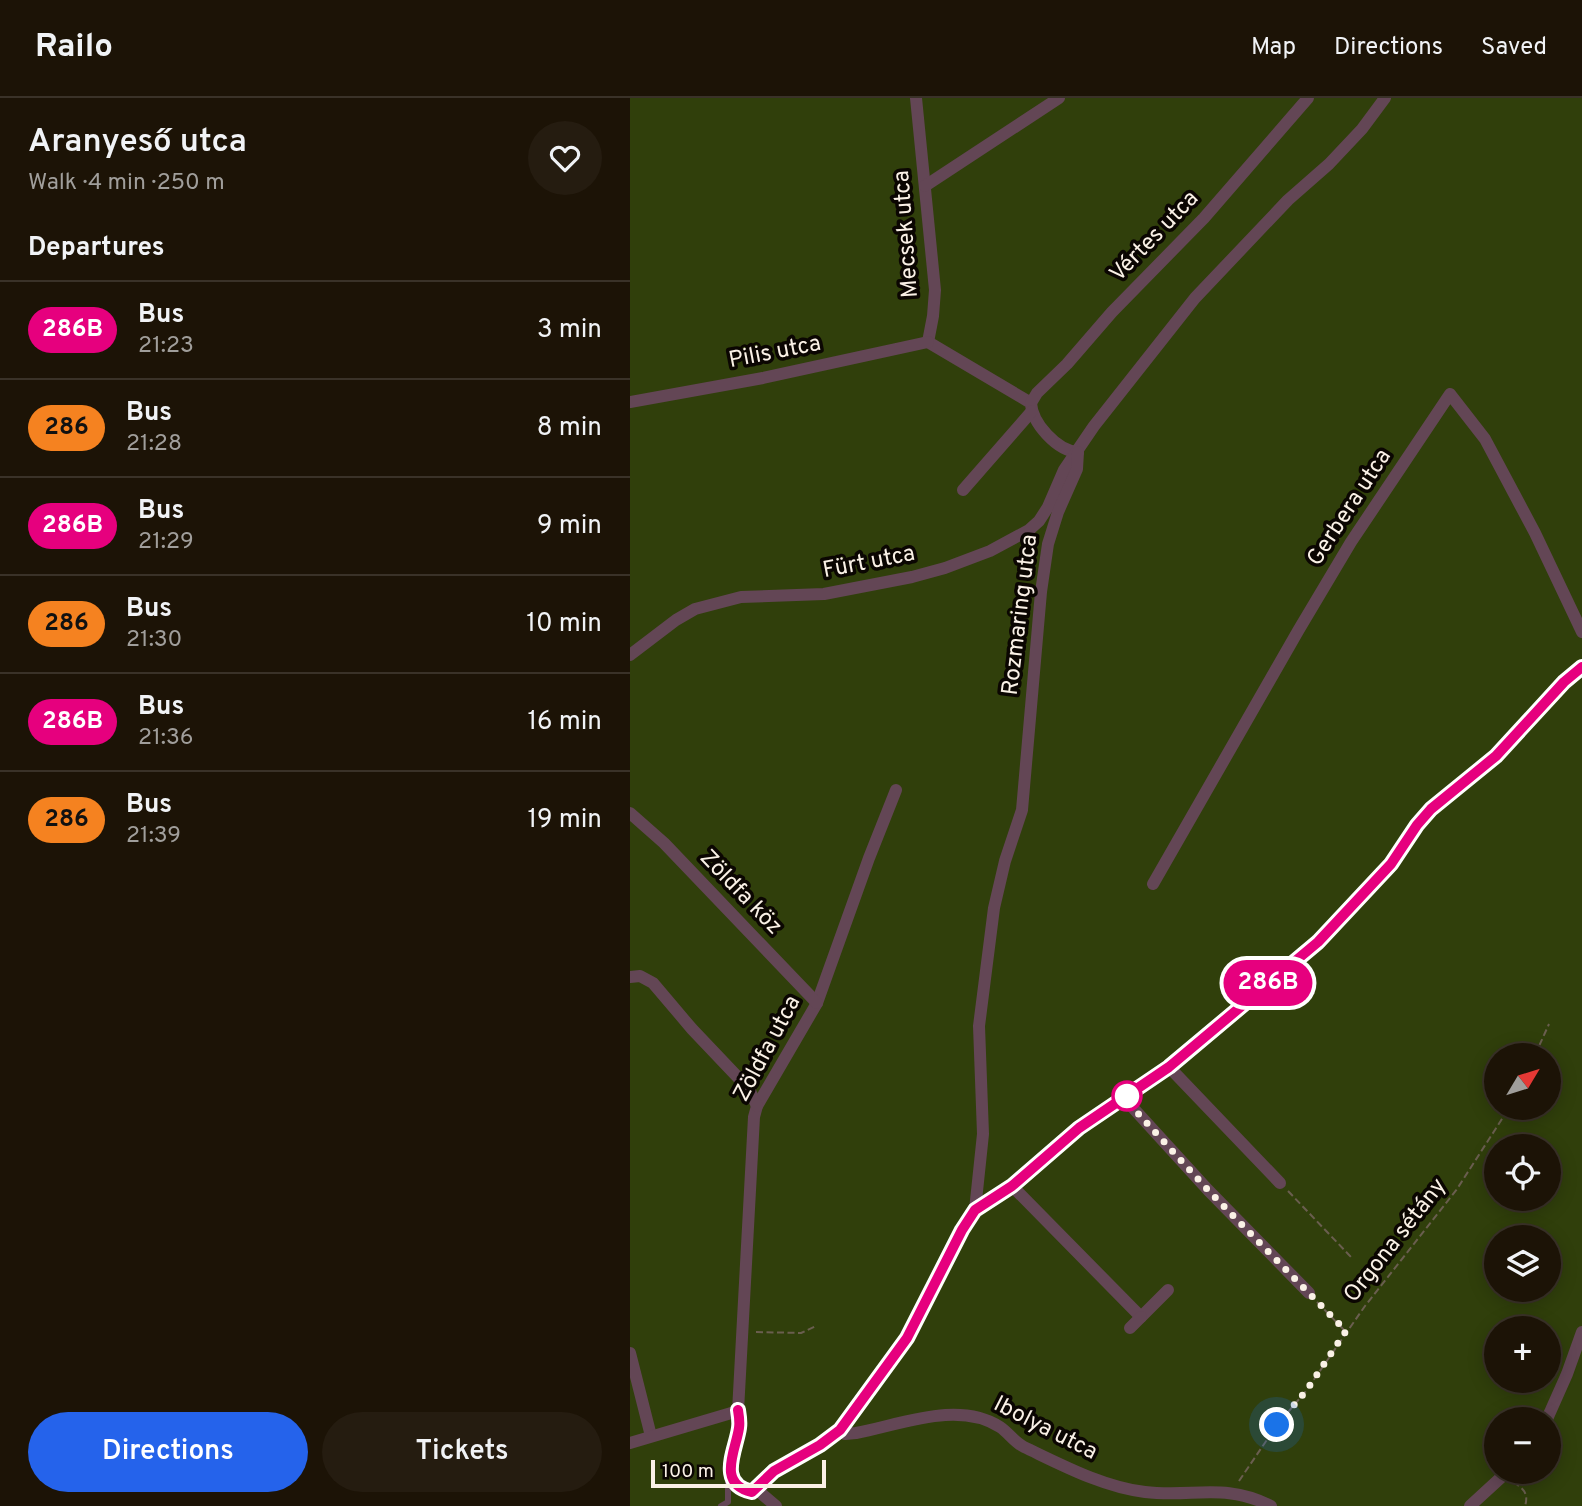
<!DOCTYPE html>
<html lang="en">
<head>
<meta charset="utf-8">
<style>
	:root { --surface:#1c1306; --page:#251c10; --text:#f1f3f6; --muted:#a09e9b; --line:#3a3228; --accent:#2563eb }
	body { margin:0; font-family:Overpass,sans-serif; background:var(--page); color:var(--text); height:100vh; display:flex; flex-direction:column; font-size:26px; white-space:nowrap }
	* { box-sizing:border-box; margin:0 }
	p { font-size:23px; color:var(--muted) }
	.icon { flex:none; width:38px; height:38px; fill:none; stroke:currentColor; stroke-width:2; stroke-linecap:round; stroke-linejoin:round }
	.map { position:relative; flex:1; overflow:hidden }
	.sheet { display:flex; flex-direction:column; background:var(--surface); width:630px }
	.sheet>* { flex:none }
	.badge { padding:0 14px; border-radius:23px; font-size:24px; line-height:46px }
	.needle { width:46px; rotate:52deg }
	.controls { position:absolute; left:854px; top:945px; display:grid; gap:14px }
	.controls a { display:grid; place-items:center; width:77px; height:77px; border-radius:50%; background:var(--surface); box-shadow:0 4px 18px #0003,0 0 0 2px var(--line); font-size:35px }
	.scale { position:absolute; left:21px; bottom:18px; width:175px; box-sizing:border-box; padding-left:7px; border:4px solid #faf1e6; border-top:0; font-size:19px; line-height:24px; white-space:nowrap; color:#faf1e6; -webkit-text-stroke:5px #0b0602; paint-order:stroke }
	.you { position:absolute; width:35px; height:35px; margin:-18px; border:5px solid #fff; border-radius:50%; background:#1a73e8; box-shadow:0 0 0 10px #1a73e833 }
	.map>.badge { position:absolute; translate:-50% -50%; box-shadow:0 0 0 4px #fff }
	h2 { padding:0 28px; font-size:26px; line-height:63px }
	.round { display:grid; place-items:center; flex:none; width:74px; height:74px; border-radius:37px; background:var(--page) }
	.overview { display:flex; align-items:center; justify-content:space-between; height:119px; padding:0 28px }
	h1 { font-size:33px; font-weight:600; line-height:52px }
	.action { display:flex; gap:14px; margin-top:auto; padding:14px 28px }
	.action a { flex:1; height:80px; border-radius:42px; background:var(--accent); color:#fff; font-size:28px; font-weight:600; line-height:80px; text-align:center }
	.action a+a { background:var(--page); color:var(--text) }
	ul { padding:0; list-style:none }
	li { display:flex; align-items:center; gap:21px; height:98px; padding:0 28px; border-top:2px solid var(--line) }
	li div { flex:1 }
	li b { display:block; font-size:26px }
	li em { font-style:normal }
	li .badge { min-width:77px; font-weight:700; text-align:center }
	header { display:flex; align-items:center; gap:42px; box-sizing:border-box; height:98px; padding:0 35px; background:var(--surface); border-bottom:2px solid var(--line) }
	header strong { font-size:33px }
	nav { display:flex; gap:38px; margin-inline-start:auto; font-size:24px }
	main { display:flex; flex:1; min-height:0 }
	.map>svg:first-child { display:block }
</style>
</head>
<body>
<header>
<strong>Railo</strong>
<nav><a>Map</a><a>Directions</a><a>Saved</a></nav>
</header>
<main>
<section class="sheet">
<div class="overview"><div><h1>Aranyeső utca</h1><p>Walk · 4 min · 250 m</p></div><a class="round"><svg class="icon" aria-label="heart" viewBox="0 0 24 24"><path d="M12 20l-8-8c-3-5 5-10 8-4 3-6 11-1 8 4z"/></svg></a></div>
<h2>Departures</h2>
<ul>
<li><span class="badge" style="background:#e6007e;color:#fff">286B</span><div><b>Bus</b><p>21:23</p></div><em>3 min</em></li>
<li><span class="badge" style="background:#f58220;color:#111">286</span><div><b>Bus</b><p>21:28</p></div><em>8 min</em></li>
<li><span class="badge" style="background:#e6007e;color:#fff">286B</span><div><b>Bus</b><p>21:29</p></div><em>9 min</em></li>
<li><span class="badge" style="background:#f58220;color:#111">286</span><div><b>Bus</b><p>21:30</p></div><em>10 min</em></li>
<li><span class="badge" style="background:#e6007e;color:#fff">286B</span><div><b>Bus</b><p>21:36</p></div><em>16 min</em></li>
<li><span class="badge" style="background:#f58220;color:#111">286</span><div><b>Bus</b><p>21:39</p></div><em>19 min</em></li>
</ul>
<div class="action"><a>Directions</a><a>Tickets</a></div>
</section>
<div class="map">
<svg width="952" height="1408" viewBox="0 0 952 1408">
	<rect width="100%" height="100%" fill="#261908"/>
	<path fill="#303f0b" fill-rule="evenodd" d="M0,0H952V1408H0ZM866,957H919V1010H866ZM866,1048H919V1101H866ZM866,1139H919V1192H866ZM866,1230H919V1283H866ZM866,1321H919V1374H866Z"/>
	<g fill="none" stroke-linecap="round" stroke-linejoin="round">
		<g stroke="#6a5e4f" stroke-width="2" stroke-dasharray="7 3.5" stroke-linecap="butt">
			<path d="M905,957L919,926"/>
			<path d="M658,1093L721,1159"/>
			<path d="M687,1204L715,1233"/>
			<path d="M126,1234L171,1235L186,1228"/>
			<path d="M609,1383L647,1327L676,1293L735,1208L827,1091L879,1010"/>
			<path d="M883,1384C893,1390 899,1395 895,1408"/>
		</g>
		<path stroke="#634655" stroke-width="6" d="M91,1408L98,1404V1379"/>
		<g stroke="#634655" stroke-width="12">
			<path d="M286,0L305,192L303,218L298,244"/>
			<path d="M295,88L429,0"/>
			<path d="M298,244L401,305C402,325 427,353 448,354"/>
			<path d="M0,304L133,280L298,244"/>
			<path d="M401,305L407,295L437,266L482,214L574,120L678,0"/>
			<path d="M333,392L402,313"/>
			<path d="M0,557L46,522L65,511L111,499L194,496L282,479L315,470L360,453L399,432L409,423L418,409L434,372L464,328L565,200L658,102L699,66L732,31L755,0"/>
			<path d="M266,692L239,760L187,905L127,1008L124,1019L108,1313C109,1318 110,1324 109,1330C106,1353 86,1386 122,1394L144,1373L190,1347L210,1332L277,1240L332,1132L345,1112L382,1088L449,1030L539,969L688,844L761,766L787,727L801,711L866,658L934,584L952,569"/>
			<path d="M0,715L34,745L187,905"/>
			<path d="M523,786L668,533L721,444L820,296L855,341L905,435L952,534"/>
			<path d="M0,879L10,878L23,885L62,931L119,991L127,1008"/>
			<path d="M539,969L650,1085"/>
			<path d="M494,1000L578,1092L679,1195"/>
			<path d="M382,1088L511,1219L538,1192"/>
			<path d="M345,1112L353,1036L349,928L364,810L375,763L392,712L411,494L418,446L428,414L447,371L448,354"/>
			<path d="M500,1230L511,1219"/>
			<path d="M0,1255L21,1338"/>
			<path d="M917,1321L937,1276L952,1234"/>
			<path d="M210,1332L215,1336L226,1335C270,1327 328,1302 370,1329C379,1335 384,1344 394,1349C432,1367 473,1389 515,1394C562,1400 594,1384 641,1408"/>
			<path d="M0,1345L108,1313"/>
			<path d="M126,1391L146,1408"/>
			<path d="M840,1408L877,1374"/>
		</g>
	</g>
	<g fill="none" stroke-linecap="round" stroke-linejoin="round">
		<g stroke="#fff" stroke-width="16">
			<path id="line" d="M108,1312C109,1318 110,1324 109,1330C106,1352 86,1386 122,1394L144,1373L190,1347L210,1332L277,1240L332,1132L345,1112L382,1088L449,1030L539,969L688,844L761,766L787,727L801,711L866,658L934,584L952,569"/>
		</g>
		<use href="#line" stroke="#e6007e" stroke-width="10"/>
		<path stroke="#faf1e6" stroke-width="7" stroke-dasharray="0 12.6" d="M497,998L494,1000L578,1092L716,1233L676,1293L647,1327"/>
	</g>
	<circle fill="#fff" stroke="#e6007e" stroke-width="3.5" cx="497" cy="998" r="14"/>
	<g text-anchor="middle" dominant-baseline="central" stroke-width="7" stroke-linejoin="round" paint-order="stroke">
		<g font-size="23" fill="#faf1e6" stroke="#0b0602">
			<text transform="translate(277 136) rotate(-94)">Mecsek utca</text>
			<text transform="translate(525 139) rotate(-46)">Vértes utca</text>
			<text transform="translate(145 255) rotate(-11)">Pilis utca</text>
			<text transform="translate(720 410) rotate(-57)">Gerbera utca</text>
			<text transform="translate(239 465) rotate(-11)">Fürt utca</text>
			<text transform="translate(391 517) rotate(-83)">Rozmaring utca</text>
			<text transform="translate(110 795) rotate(46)">Zöldfa köz</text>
			<text transform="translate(138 951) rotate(-62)">Zöldfa utca</text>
			<text transform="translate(766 1143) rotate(-52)">Orgona sétány</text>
			<text transform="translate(415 1331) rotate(27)">Ibolya utca</text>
		</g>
	</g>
</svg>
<div class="controls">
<a><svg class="needle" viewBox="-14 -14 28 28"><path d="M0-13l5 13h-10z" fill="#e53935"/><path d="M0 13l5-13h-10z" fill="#a09e9b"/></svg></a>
<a><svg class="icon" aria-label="locate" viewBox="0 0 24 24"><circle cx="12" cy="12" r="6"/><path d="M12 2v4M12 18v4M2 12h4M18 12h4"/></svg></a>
<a><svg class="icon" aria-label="layers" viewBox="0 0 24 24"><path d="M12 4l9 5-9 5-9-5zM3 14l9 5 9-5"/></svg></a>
<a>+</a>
<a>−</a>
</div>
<div class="scale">100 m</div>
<div class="you" style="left:647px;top:1327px"></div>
<b class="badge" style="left:638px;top:885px;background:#e6007e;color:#fff">286B</b>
</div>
</main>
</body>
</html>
